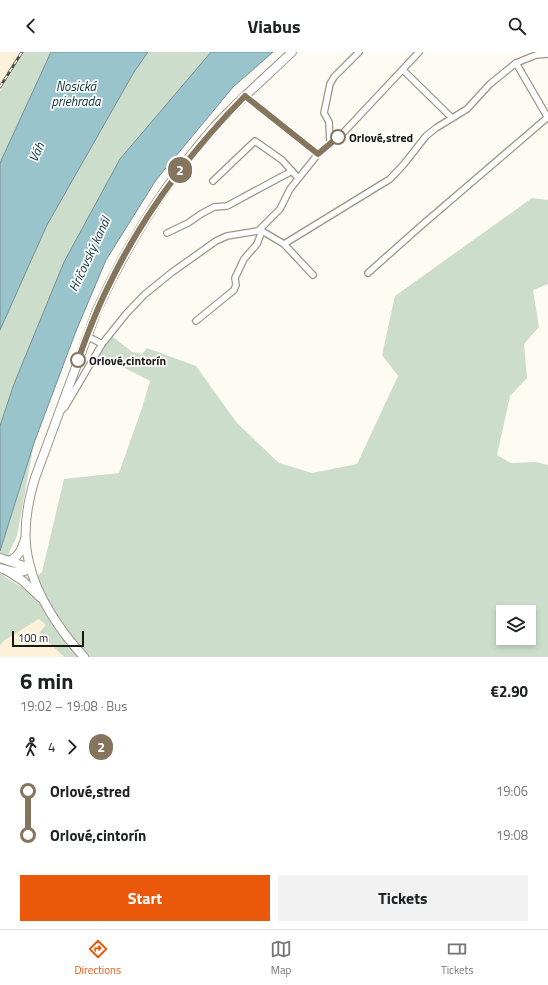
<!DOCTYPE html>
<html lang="en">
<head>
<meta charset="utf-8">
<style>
	:root { --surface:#fff; --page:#f2f2f2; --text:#202124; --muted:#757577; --line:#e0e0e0; --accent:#ea580c }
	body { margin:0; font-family:"Titillium Web",sans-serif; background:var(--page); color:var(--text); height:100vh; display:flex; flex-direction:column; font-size:15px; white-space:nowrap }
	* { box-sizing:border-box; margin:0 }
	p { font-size:13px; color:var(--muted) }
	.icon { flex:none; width:22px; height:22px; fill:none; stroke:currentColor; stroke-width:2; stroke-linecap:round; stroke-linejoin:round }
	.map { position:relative; height:605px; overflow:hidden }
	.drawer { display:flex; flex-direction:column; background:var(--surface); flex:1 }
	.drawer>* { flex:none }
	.badge { padding:0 8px; border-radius:13px; font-size:14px; line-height:26px }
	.buttons { position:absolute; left:496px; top:553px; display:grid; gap:8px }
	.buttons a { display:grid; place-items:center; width:40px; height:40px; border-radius:0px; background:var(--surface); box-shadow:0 2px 6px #0003; font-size:20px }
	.scale { position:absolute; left:12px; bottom:10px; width:72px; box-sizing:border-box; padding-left:4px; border:2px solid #191711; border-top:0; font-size:11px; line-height:14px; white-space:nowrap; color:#191711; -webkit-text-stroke:3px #fff; paint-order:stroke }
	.map>.badge { position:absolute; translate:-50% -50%; box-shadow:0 0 0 2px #fff }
	.legs { display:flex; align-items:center; gap:6px; height:44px; padding:0 20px; font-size:13px }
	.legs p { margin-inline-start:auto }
	.head { display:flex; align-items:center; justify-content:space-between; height:68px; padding:0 20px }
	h1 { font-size:22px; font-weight:700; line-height:30px }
	.action { display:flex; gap:8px; margin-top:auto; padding:8px 20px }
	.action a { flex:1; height:46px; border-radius:0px; background:var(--accent); color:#fff; font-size:16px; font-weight:700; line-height:46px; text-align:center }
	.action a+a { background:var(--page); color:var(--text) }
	ul { padding:0 20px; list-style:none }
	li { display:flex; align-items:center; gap:14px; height:44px; font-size:15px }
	li i { display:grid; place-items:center; width:6px; height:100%; margin:0 5px; background:currentColor }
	li i::after { content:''; width:10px; height:10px; margin:-5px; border:3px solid; border-radius:50%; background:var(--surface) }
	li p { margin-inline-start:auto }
	li:first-child i { background:linear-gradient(#0000 50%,currentColor 0) }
	li:last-child i { background:linear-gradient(currentColor 50%,#0000 0) }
	header { display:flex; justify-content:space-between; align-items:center; height:52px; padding:0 20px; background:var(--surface); font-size:18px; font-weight:700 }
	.menu { display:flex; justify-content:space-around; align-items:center; height:56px; border-top:1px solid var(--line); background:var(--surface); font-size:11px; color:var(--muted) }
	.menu a { display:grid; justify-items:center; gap:2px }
	.menu .on { color:var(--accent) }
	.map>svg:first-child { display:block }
</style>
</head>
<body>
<header><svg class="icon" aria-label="back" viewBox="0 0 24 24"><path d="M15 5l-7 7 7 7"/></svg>Viabus<svg class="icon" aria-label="search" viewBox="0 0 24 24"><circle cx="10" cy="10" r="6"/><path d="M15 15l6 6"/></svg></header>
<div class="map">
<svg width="548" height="605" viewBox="0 0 548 605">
	<rect width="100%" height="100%" fill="#fefbf4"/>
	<g fill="#fcf1d9">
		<path d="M0,0H24L0,39Z"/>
		<path d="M39,567L46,573L39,581L64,605H0V593L5,588Z"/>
	</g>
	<g fill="#ccdecb" fill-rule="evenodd">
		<path d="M24,0H51L0,111V39Z"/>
		<path d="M148,0H211L120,107L64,210L14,332L0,374V278L47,173L134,20Z"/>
		<path d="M532,146L548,148V232L533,238L539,275L524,292L527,326L510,344L497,403L511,411L536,410L548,413V605H64L39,581L46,573L39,567L5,588L0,593V499L34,391L17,484L9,501L5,525L23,536L42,520L64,427L119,421L143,353L150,329L99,303L111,283L132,300L142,302L147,296L196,314L237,371L279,411L312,421L357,412L398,324L382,303L395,244ZM503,560H529V586H503Z"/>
	</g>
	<g fill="#9ac4cb" stroke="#739093">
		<path d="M51,0H148L134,20L47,173L0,278V111Z"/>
		<path d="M211,0H273L233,35L156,128L106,208L76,279L34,391L0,499V374L14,332L64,210L120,107Z"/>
	</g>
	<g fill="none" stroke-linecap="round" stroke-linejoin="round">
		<g stroke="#9c9586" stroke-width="8">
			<g id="minor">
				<path d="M516,11L548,66"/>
				<path d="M403,18L452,66"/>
				<path d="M245,44L318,102"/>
				<path d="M330,91L329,70L324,61L330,32L334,25L359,0"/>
				<path d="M213,129L255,89L282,108L298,126"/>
				<path d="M258,179L280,157L290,137L318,102L344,80L419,0"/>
				<path d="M167,181L188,171L201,162L214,155L227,154L292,119"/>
				<path d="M284,192L313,223"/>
				<path d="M368,221L422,173L548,65"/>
				<path d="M196,269L234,238L236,233L235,226L244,207L257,192L262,179"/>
				<path d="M87,284L102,292"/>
				<path d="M60,359L65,355L102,292L126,262L144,243L171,221L216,189L227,184L258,179H262L284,192L390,127L404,112L426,84L436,76L467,57L490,32L516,11L536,3L548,2"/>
			</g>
		</g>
		<g stroke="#9c9586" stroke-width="10">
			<g id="secondary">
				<path d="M0,506L30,516"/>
				<path d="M9,509C19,505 22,497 25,487"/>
				<path d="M0,516C10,519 21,523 30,516"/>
				<path d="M6,518L23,529L40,545"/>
				<path d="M84,605C61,580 36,544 29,510C22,483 27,452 35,426L97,258C127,192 167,129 215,74C239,48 266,25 292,0"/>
			</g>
		</g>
		<use href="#minor" stroke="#fff" stroke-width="5.5"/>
		<use href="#secondary" stroke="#fff" stroke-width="8"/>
		<g stroke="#525049" stroke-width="3">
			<path id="rail" d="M0,35L22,0"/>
		</g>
		<use href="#rail" stroke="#fff" stroke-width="1.5" stroke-dasharray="4.5" stroke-linecap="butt"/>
	</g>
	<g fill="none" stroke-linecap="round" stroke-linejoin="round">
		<g stroke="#fff" stroke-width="9">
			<path id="line-1" d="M78,308C87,283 96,259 108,235C142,164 190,100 245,44L318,102L338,85"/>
		</g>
		<use href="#line-1" stroke="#86755d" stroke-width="6"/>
	</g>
	<g fill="#fff" stroke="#86755d" stroke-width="2">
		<circle cx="338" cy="85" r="7"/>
		<circle cx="78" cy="308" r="7"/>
	</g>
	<g text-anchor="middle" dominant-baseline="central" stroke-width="3.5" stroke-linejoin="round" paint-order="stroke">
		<g font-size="12" font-weight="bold" fill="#191711" stroke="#fff" text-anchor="start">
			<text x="349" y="85">Orlové,stred</text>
			<text x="89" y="308">Orlové,cintorín</text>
		</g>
		<g font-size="13" font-style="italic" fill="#083238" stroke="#fff">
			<text x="76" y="34">Nosická<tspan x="76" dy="15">priehrada</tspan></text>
			<text transform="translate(36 100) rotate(-66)">Váh</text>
			<text transform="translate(89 202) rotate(-65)">Hričovský kanál</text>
		</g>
	</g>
</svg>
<div class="buttons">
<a><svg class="icon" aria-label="layers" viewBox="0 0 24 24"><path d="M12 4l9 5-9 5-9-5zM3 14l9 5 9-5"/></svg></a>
</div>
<div class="scale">100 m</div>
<b class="badge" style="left:180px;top:118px;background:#86755d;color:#fff">2</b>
</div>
<section class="drawer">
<div class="head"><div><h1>6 min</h1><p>19:02 – 19:08 · Bus</p></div><b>€2.90</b></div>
<div class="legs"><svg class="icon" aria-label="walk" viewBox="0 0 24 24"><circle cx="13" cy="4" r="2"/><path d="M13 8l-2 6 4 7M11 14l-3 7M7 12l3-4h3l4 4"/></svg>4<svg class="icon" aria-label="forward" viewBox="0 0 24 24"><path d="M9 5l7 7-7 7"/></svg><b class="badge" style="background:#86755d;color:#fff">2</b></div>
<ul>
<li><i style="color:#86755d"></i><b>Orlové,stred</b><p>19:06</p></li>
<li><i style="color:#86755d"></i><b>Orlové,cintorín</b><p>19:08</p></li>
</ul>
<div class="action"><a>Start</a><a>Tickets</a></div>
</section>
<nav class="menu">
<a class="on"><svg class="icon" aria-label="directions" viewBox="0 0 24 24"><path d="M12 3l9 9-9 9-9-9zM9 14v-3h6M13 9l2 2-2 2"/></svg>Directions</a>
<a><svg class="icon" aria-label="map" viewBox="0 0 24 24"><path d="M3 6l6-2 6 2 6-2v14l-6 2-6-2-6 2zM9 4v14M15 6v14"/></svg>Map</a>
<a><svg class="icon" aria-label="tickets" viewBox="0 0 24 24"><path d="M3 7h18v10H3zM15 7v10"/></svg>Tickets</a>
</nav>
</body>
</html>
